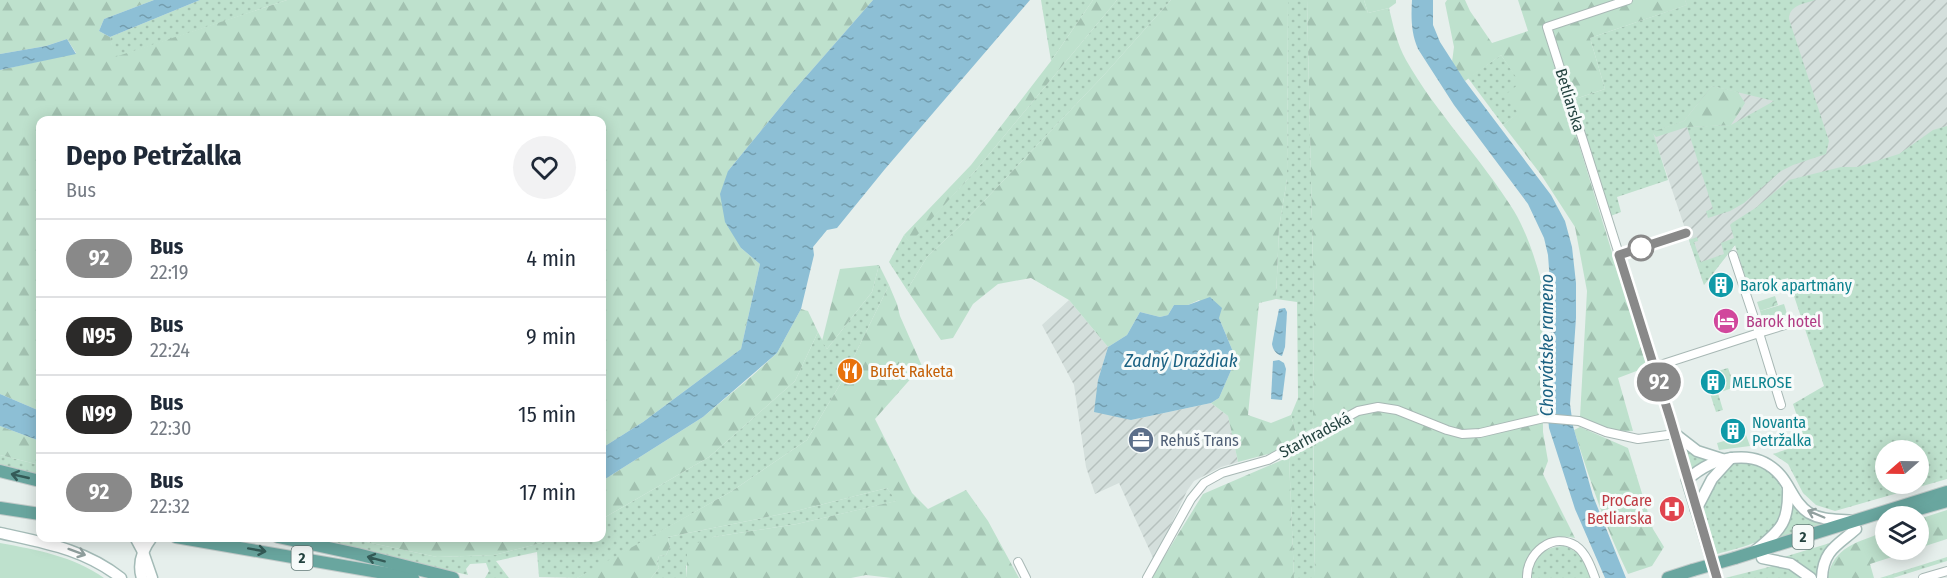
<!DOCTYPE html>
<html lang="en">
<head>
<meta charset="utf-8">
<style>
	:root { --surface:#fff; --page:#f2f2f3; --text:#1f2937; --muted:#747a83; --line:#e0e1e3 }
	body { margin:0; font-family:"Fira Sans Condensed",sans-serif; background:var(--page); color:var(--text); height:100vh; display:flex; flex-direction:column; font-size:22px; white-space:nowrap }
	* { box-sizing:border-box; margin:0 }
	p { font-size:20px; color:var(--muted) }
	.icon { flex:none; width:33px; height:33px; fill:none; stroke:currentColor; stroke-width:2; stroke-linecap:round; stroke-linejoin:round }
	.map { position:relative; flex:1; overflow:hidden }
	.side { position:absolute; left:36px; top:116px; width:570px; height:426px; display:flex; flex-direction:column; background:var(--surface); border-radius:12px; box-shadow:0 3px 15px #0003 }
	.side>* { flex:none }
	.badge { padding:0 12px; border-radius:20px; font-size:21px; line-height:39px }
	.needle { width:39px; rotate:250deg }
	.buttons { position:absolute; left:1875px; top:440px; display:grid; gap:12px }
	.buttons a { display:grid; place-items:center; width:54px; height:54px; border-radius:50%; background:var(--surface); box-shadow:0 3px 15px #0003; font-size:30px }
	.map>.badge { position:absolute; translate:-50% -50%; box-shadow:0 0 0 3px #fff }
	.round { display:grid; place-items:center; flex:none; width:63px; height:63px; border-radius:32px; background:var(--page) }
	.headline { display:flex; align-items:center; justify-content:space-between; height:102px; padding:0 30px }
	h1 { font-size:28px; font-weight:700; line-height:45px }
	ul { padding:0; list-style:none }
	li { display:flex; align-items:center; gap:18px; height:78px; padding:0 30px; border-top:2px solid var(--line) }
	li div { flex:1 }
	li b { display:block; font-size:22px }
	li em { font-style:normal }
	li .badge { min-width:66px; font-weight:700; text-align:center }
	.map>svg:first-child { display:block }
</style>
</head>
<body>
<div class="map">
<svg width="1947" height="578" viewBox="0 0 1947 578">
	<defs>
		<pattern id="industrial-furrows" width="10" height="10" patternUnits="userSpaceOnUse" patternTransform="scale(1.5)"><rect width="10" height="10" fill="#d4dfdc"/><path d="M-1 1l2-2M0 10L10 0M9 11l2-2" fill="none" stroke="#b6c1be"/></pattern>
		<pattern id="grass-dots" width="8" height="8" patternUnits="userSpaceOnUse" patternTransform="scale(1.5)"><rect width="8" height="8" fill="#bee1cd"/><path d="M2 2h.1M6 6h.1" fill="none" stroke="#a3c2b1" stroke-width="1.8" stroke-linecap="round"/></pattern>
		<pattern id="forest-firs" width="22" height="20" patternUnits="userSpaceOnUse" patternTransform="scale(1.5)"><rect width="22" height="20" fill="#bee1cd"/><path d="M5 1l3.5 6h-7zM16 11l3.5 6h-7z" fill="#a3c2b1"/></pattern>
		<pattern id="park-crowns" width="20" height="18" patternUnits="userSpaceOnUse" patternTransform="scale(1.5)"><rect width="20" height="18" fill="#bee1cd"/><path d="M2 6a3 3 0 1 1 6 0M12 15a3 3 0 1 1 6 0" fill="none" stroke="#a3c2b1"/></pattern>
		<pattern id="water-ripples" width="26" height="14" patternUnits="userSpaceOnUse" patternTransform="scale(1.5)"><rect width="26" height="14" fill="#8dbfd5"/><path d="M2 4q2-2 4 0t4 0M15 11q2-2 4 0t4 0" fill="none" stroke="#739dae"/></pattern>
	</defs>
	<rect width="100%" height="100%" fill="#e6efec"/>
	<g fill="url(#industrial-furrows)">
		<path d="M1685,0H1947V141L1772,197L1704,285L1618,29L1686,5Z"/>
		<path d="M1069,300L1108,347L1098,380L1131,420L1211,403L1228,416L1238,462L1221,467L1194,481L1187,491L1154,560L1119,483L1095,494L1086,467L1074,385L1042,325Z"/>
	</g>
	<g fill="url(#grass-dots)" fill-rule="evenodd">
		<path d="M200,0H287L114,58L110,37Z"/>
		<path d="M1041,0H1093L1051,61Z"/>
		<path d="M1117,0H1171L1104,75L963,223L927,257L907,290L889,262L904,235L910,242L976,170Z"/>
		<path d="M1288,0H1307L1314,313L1313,428L1297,437L1291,415L1298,398L1297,302L1276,299L1279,228L1287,179Z"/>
		<path d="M1685,0H1815C1804,4 1789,5 1789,19L1829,141L1826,154L1793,165L1781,171L1744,203L1730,211L1708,218L1706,211L1713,209L1687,127L1731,125L1774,101L1712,86L1684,121L1653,132L1668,180L1617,197L1621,212L1603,219L1566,102L1605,89L1590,38L1687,5Z"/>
		<path d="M1501,55L1521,83L1519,113L1503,125L1468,78Z"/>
		<path d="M1947,126V479L1835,511L1816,505L1803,493L1788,464L1773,454L1806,443L1793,404L1824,386L1788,278L1749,290L1735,245L1704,285L1689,240L1697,237L1698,241L1694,242L1701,262L1724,254L1721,243L1734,238L1730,225L1732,223L1757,207L1789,180L1841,167H1857L1899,154L1933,130ZM1886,450H1918V483H1886Z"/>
		<path d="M879,265L889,285L842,381L807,440L732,491L591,571L577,578L539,577L537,552L496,561L509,578H485L489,571L486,563L470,564L466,569L468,575L303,537H343L437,557L494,555L564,537H602V519L709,457L795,381L818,332L827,349L872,292Z"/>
		<path d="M1728,368L1735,387L1718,393L1723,410L1716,412L1704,375Z"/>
		<path d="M1313,444L1315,578H1294L1289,457Z"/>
		<path d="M1685,447L1713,460L1692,472Z"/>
		<path d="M0,455L40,465V477L0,467Z"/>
		<path d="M1751,461C1758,465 1767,467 1772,473C1792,494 1783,528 1758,541C1746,547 1730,550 1717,554L1702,504L1726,466L1739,462Z"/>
		<path d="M887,488L897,501L797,524L713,537L686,566L687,578H651L659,568L657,562L659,556L666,555L670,547L668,537L792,512Z"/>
		<path d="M1792,502L1824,523L1778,538L1790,520Z"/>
		<path d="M1830,543L1820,561L1816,578L1802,565L1784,557Z"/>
		<path d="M1564,546C1581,551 1585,563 1592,578H1531C1530,557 1544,547 1564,546Z"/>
		<path d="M1947,557V561L1893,578H1880Z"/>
		<path d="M1773,566L1790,567L1805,578H1725Z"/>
	</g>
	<g fill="url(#forest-firs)">
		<path d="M0,0H154L104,19L99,31L110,37L115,57L287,0H873L796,88L728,171L741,248L760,264L741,349L643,422L602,448V120H40V411L0,394V70L76,53L67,39L46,46L0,54Z"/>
		<path d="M1093,0H1117L976,170L910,243L904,235L971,165L1051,61Z"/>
		<path d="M1171,0H1288L1287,179L1279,228L1276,299L1259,303L1248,415L1271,423L1291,415L1297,437L1272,453L1238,462L1228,416L1211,403L1219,398L1236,359L1219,318L1199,300L1188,305H1174L1168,315L1160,317L1140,312L1127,335L1108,347L1069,300L1031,278L998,284L973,304L953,338L941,340L907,290L927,257L963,223L1104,75Z"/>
		<path d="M1307,0H1364L1368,13L1389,8C1393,25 1397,44 1406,60C1436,113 1482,159 1514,211C1527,233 1535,258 1542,284L1543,432L1548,461L1543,474L1575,538C1548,532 1522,549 1523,578H1315L1313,413L1314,313Z"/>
		<path d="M1447,0H1465L1470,11L1492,43L1528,31L1518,0H1685L1687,5L1590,38L1605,89L1566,102L1647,367L1618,378L1633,431L1618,432L1580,417L1587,291L1575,227L1542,176L1503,125L1518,113L1505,95L1520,83L1501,55L1465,81L1452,62L1454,47L1445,3Z"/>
		<path d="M1712,86L1738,92L1745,103L1731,125L1687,127L1656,137L1652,132L1684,121Z"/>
		<path d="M879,265L872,292L827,349L822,341L840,269Z"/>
		<path d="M889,285L897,304L900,316L922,366L875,419L912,493L928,509L966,490L988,521L1019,578H892L866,575L851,578H687V547L713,537L797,524L896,501L887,488L792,512L668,537L670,547L666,555L659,556L657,562L659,568L651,578H577L732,491L807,440L842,381Z"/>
		<path d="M801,309L808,311L818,332L795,381L709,457L602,519V481L703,417L752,376L777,353Z"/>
		<path d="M0,426L40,441V465L0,455Z"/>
		<path d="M1580,427L1628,448L1653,529L1664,547L1652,566L1628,574C1605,527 1590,480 1574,430Z"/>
		<path d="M1289,457L1294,578H1151L1203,494Z"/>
		<path d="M1947,510V539L1919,548V519Z"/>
		<path d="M1885,532L1886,549H1917L1870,564L1874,578H1828C1832,547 1860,541 1885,532Z"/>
		<path d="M343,537H564L494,555L437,557Z"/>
	</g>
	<path fill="url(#park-crowns)" d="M1775,296L1778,305L1760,311L1757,302Z"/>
	<g fill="#bee1cd">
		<path d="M1364,0H1396V3L1389,8L1368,13Z"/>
		<path d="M1784,304L1788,317L1764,325L1760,311Z"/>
		<path d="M1746,435L1750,446L1719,450L1717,443Z"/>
		<path d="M0,543C37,550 73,556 104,578H0Z"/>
	</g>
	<g fill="url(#water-ripples)">
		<path d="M154,0H200L110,37L99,31L104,19Z"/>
		<path d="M873,0H1030L885,169L837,228L827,230L813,247L814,255L801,309L777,353L703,417L602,481V448L643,422L741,349L760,264L741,248L725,222L720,194L728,171L796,88Z"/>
		<path d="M1412,0H1433V25L1440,42L1465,81L1551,195L1565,221L1572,247L1576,283V318L1570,404L1573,426L1593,496L1626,578H1605L1575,509L1549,428L1547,407L1552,310L1548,255L1544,238L1528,204L1454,105L1418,49C1411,33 1411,17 1412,0Z"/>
		<path d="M67,39L76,54L0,70V54L46,46Z"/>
		<path d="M1210,297L1222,308L1219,318L1236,359L1219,398L1211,403L1131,420L1094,412L1098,380L1108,347L1127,335L1140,312L1160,317L1168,315L1174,305H1188Z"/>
		<path d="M1285,308L1287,312L1285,347L1282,356C1276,354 1273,350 1272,344L1279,309Z"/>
		<path d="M1279,360L1284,363L1286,369L1282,400L1271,399L1273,361Z"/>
		<path d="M0,394L40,411V441L0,426Z"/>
	</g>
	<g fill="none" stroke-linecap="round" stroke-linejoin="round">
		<g stroke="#a8b8b5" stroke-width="10">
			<g id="street">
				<path d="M1628,0L1547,27L1663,393L1687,480"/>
				<path d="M1619,255L1686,233"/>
				<path d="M1733,255L1759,333L1801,320"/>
				<path d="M1654,367L1759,333L1781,405"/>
				<path d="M1018,562L1026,578"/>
				<path d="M1147,578L1191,499L1204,483L1222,473L1268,460L1358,411L1378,407L1397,410L1447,430L1462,434L1480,433L1544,418L1579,421L1606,432L1638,439L1675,434"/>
				<path d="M1527,578C1526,554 1552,531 1576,546C1586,553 1591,567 1595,578"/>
				<path d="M1923,578L1947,571"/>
			</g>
		</g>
		<g stroke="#a4bbb7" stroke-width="13">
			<g id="secondary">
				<path d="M1675,434L1697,451L1722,459"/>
				<path d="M1687,480C1713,456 1756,446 1781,476C1791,488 1795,504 1809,513C1823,521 1839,519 1854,521"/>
				<path d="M1687,480L1717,578"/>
				<path d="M1696,510L1712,479L1731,458"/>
				<path d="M0,533C45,543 84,549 121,578"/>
				<path d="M135,537L143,552L152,578"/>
				<path d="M1756,550C1782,529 1789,522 1788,488"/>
				<path d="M1762,558L1791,564L1811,578"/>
				<path d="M142,578C137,563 143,549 152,537"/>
				<path d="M1822,578C1823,550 1838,545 1856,529"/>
			</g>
		</g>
		<g stroke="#c1cac9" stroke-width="14">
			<g id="primary">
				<path d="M0,471L40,481"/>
				<path d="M0,508L40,514"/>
				<path d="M1919,509L1947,501"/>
				<path d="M176,537L413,578"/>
				<path d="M278,537L357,554L453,578"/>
				<path d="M1735,558L1947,492"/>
				<path d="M1668,578L1693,570"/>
			</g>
		</g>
		<use href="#street" stroke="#fff" stroke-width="8"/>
		<use href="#secondary" stroke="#fff" stroke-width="10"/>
		<use href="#primary" stroke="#69a69f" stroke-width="12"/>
		<g stroke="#c1cac9" stroke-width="14" stroke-linecap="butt">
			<path id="primary-bridge" d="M1693,570L1735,558"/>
		</g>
		<use href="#primary-bridge" stroke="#69a69f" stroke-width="12"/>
	</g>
	<defs><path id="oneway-shaft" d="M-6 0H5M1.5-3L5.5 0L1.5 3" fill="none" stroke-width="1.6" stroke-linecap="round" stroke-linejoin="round" transform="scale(1.5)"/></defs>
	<g stroke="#345b57">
		<use href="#oneway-shaft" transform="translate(20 476) rotate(-167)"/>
		<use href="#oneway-shaft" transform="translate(257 550) rotate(10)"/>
		<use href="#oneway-shaft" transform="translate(376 559) rotate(-165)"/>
	</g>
	<g stroke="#91a09f">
		<use href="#oneway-shaft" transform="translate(1816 514) rotate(-157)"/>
		<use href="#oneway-shaft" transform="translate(77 552) rotate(20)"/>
	</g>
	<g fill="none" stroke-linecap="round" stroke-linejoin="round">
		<g stroke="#fff" stroke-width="14">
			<path id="line" d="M1686,233L1619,255L1670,418L1717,578"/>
		</g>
		<use href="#line" stroke="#898989" stroke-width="9"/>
	</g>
	<defs>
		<g id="building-disc" transform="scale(1.35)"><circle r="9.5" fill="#0f9aa8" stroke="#f7fbfa"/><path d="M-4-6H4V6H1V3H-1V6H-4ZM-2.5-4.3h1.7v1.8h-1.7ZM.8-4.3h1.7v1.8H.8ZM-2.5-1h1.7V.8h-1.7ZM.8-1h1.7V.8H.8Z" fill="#fff"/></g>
		<g id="hotel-disc" transform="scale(1.35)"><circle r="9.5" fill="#d1479c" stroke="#f7fbfa"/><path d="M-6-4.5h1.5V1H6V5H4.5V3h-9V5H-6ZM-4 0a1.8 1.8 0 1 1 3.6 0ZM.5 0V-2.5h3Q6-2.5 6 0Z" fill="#fff"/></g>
		<g id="restaurant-disc" transform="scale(1.35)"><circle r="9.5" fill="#e8710a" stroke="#f7fbfa"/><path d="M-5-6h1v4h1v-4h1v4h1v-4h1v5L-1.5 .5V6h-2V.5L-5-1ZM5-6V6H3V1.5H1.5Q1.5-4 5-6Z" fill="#fff"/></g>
		<g id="office-disc" transform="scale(1.35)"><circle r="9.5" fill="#5c6f8a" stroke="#f7fbfa"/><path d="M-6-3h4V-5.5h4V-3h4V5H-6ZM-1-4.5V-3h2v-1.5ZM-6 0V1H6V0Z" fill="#fff"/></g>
		<g id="hospital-disc" transform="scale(1.35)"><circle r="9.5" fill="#e0444e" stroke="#f7fbfa"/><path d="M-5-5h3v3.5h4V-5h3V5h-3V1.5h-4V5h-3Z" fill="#fff"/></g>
	</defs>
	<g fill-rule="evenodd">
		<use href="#building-disc" x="1721" y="285"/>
		<use href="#hotel-disc" x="1726" y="321"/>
		<use href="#restaurant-disc" x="850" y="371"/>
		<use href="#building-disc" x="1713" y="382"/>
		<use href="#building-disc" x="1733" y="431"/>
		<use href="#office-disc" x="1141" y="440"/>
		<use href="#hospital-disc" x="1672" y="509"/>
	</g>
	<circle fill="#fff" stroke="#898989" stroke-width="3" cx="1641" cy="248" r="12"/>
	<g text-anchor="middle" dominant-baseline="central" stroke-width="6" stroke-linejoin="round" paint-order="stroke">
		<g fill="#f7fbfa" stroke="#637a77" stroke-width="1.5">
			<rect x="1792.5" y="525" width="21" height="24" rx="4.5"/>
			<rect x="291.5" y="546" width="21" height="24" rx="4.5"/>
		</g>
		<g font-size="15" font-weight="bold" fill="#23423f">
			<text x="1803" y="537">2</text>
			<text x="302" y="558">2</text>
		</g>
		<g font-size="16" fill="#23423f" stroke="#f7fbfa">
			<text transform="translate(1570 100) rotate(73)">Betliarska</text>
			<text transform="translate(1315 435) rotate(-28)">Starhradská</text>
		</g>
		<g font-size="16" fill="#0d838f" stroke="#f7fbfa" text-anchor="start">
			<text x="1740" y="285">Barok apartmány</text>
			<text x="1732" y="382">MELROSE</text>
			<text x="1752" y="422">Novanta<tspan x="1752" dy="18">Petržalka</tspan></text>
		</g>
		<g font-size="16" fill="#b23c85" stroke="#f7fbfa" text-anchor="start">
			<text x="1746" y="321">Barok hotel</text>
		</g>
		<g font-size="16" fill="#c56008" stroke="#f7fbfa" text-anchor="start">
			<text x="870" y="371">Bufet Raketa</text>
		</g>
		<g font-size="16" fill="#4e5e75" stroke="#f7fbfa" text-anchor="start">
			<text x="1160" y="440">Rehuš Trans</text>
		</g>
		<g font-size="16" fill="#be3a42" stroke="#f7fbfa" text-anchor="end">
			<text x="1652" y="500">ProCare<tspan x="1652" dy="18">Betliarska</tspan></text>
		</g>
		<g font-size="18" font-style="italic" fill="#1a6182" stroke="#f7fbfa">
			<text transform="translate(1547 345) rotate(-90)">Chorvátske rameno</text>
			<text x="1181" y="361">Zadný Draždiak</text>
		</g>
	</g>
</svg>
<div class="buttons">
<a><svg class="needle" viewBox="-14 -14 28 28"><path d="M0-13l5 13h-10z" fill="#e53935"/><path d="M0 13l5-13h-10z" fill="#747a83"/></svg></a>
<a><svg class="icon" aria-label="layers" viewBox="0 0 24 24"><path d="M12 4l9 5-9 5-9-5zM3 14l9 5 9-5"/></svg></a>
</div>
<b class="badge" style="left:1659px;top:382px;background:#898989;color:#fff">92</b>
<section class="side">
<div class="headline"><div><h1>Depo Petržalka</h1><p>Bus</p></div><a class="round"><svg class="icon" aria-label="heart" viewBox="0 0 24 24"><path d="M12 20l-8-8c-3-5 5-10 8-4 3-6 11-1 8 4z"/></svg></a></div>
<ul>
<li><span class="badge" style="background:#898989;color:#fff">92</span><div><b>Bus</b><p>22:19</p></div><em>4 min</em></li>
<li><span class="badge" style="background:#2b2a29;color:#fff">N95</span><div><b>Bus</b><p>22:24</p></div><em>9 min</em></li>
<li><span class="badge" style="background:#2b2a29;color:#fff">N99</span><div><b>Bus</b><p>22:30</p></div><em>15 min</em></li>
<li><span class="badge" style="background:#898989;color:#fff">92</span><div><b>Bus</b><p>22:32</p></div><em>17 min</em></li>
</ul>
</section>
</div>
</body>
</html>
